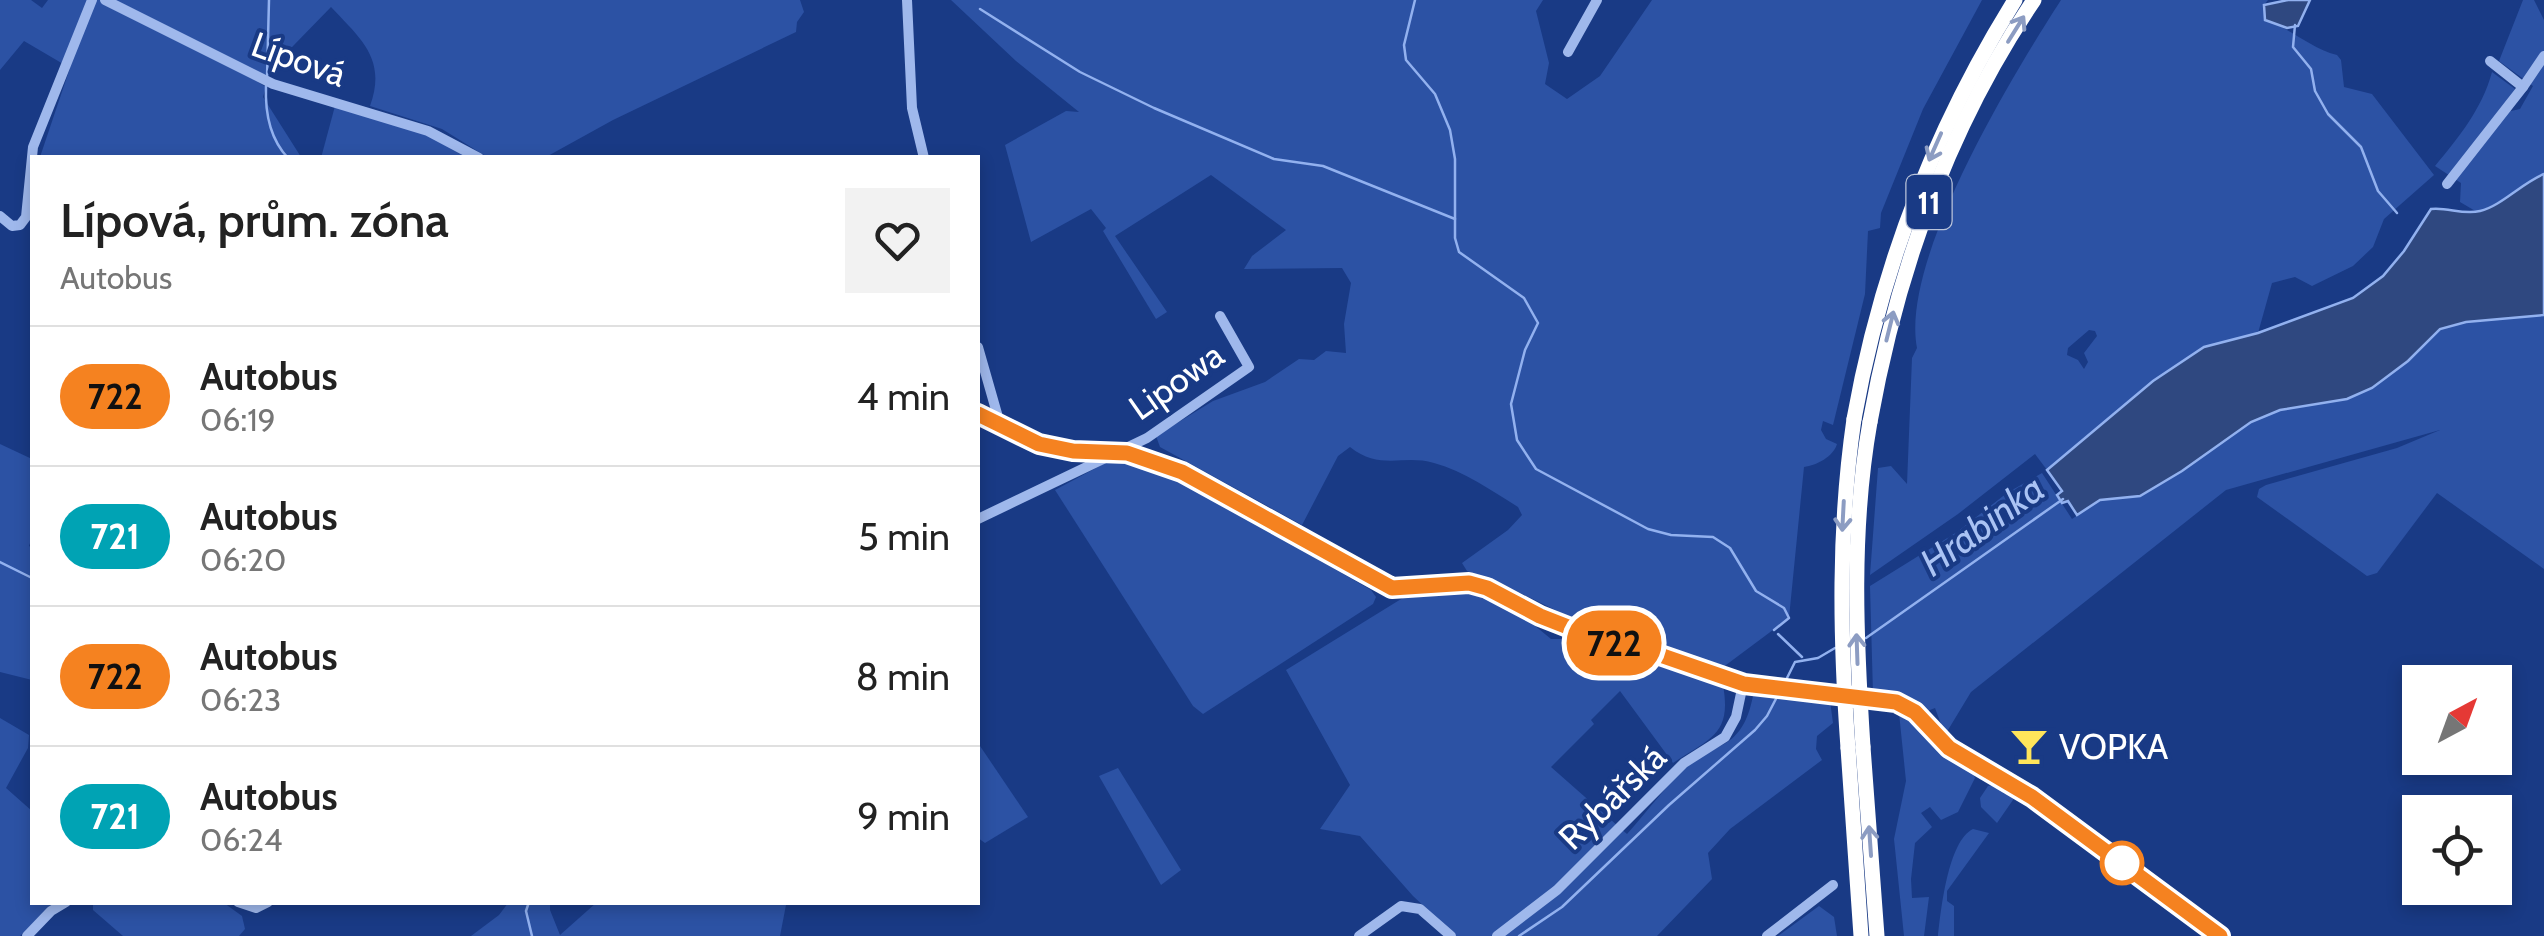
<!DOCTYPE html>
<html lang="pl">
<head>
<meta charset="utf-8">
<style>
	:root { --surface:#fff; --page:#f2f2f2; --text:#222; --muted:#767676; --line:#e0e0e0 }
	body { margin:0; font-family:Cabin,sans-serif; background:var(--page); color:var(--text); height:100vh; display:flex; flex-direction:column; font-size:38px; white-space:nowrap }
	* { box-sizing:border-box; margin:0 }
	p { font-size:32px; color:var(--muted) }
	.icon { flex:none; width:55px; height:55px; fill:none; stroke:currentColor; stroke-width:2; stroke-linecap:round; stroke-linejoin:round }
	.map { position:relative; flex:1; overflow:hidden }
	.sheet { position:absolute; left:30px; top:155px; width:950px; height:750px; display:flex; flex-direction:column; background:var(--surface); border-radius:0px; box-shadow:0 5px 15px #0003 }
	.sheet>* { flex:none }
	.badge { padding:0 20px; border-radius:32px; font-size:35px; line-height:65px }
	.needle { width:65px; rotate:41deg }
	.fabs { position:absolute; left:2402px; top:665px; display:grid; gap:20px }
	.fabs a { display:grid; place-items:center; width:110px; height:110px; border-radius:0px; background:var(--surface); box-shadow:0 5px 15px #0003; font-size:50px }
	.map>.badge { position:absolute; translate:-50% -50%; box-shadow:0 0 0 5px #fff }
	.round { display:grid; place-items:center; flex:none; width:105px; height:105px; border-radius:0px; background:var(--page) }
	.headline { display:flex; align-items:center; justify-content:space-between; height:170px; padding:0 30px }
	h1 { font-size:48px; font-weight:600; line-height:75px }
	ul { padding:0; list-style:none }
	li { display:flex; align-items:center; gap:30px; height:140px; padding:0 30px; border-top:2px solid var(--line) }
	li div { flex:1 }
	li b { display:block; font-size:38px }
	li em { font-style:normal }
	li .badge { min-width:110px; font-weight:700; text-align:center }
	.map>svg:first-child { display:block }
</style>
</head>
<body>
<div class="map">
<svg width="2544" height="936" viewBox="0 0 2544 936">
	<rect width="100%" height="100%" fill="#193a85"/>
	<g fill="#2c52a4" fill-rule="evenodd">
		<path d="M0,0H31L42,8L48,0H800L804,12L797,22L796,32L613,120L546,157H487L442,129L370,106C387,59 361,39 331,7L258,82L266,87L263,97L301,157H40L70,68L24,41L0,70Z"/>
		<path d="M951,0H1543L1536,11L1549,63L1545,84L1567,99L1600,76L1652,0H1982L1923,109L1881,213L1880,228L1868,231L1865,294L1833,425L1823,421L1821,430L1826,439L1837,444C1833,457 1817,465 1804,467L1789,618L1722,668L1594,629L1498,582L1467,571L1462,563L1508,530L1522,515L1518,507C1492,491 1464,471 1434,463C1404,454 1380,471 1350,447L1338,456L1302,525L1160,447L1156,436L1213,401L1265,382L1299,359L1314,360L1326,351L1346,353L1344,324L1351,283L1342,268L1244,269L1252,256L1286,230L1211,175L1115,236L1167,312L1156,319L1103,231L1106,228L1091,209L1031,242L1005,145L1066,111L1079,112L1016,61Z"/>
		<path d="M2061,0H2268L2264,5L2265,20C2292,29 2310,48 2337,55L2341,60L2344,87L2372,94L2434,175L2384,219L2373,247L2353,266L2312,286L2295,277L2272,283L2258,333C2178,348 2109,419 2047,470L2035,454L1958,514L1870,575L1878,468L1891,466L1907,484L1912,358L1917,348C1900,260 2012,76 2061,0ZM2089,330L2095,331L2097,336L2084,353L2088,362L2084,369L2078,360L2067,355L2068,348Z"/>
		<path d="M2523,0H2534L2544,20V174C2520,184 2502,204 2477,212L2460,202L2461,183L2435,166C2459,137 2482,109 2492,72L2515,89L2505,105L2511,111L2520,109L2533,86L2499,61Z"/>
		<path d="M335,106L440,139L471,158H321Z"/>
		<path d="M2544,315V569L2437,493L2377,573L2367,576L2257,497L2259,489L2266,485L2397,448L2440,430L2226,490L1971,692L1945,735L1935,708L1925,712L1902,700L1873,694L1870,586L1957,532L2007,493L2042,473L2072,519L2100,500L2140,496L2251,422L2280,410L2347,399L2408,361L2440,329L2466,322Z"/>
		<path d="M0,444L32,459V537L29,546L32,548V680L0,672Z"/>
		<path d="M1111,460L1137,461L1163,470L1371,590L1376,597L1373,604L1203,714L1193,706L1055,490Z"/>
		<path d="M1452,590L1478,594L1512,607L1551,639H1566L1598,647L1604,663L1616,654L1723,685C1732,735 1710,738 1673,763L1620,691L1591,720L1594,724L1551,767L1627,834C1645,814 1661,792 1680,773C1713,739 1741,755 1753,696L1830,701L1833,723L1817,736L1816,749L1822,760L1730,829L1708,853L1712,879L1657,936H1456L1413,896L1360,836L1320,829L1350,785L1286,670L1406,596Z"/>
		<path d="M1893,707C1914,715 1921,730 1933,746C1940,755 1959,759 1969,764L1975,778L1958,812L1941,820L1930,807L1921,813L1932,827L1915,843L1911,879L1912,898L1929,897L1924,936H1904L1894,839L1906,781L1899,713Z"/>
		<path d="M0,718L29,735L28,748L6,788L32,811V902L53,903L20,936H0Z"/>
		<path d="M978,743L1028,817L985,843L978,838Z"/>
		<path d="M1118,768L1181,870L1161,885L1099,776Z"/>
		<path d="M1999,784L2003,785V793L2015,797L1997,823L1981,807L1980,798L1988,786Z"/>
		<path d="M1973,829L1989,833L1947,891V901L1954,906V936H1938C1941,910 1948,841 1973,829Z"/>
		<path d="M93,903H224L242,916L245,929L239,936H123L93,910Z"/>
		<path d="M760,903L786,905L780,936H471L499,915L508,903H550V910L560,935L596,903Z"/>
		<path d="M1819,906L1834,917L1837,936H1778Z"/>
	</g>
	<g fill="#2f4880" stroke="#92b1ef" stroke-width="2.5">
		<path d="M2288,0H2310L2298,26L2287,28L2265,20L2264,5Z"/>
		<path d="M2544,174V315L2466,322L2440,329L2408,361L2372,388L2347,399L2280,410L2251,422L2182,471L2140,496L2100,500L2077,515L2068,501L2062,503L2057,495L2062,491L2047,470L2153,381L2204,347L2258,333L2353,298L2383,276L2404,251L2431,209C2448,207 2462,215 2480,211C2501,206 2522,183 2544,174Z"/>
	</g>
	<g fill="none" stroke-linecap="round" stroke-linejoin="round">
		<g stroke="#92b1ef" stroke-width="2.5">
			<path d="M1415,0L1404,45L1406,60L1435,94L1450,130L1455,159V238L1459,252L1524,298L1538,323L1525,350L1511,404L1517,440L1536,469L1648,529L1671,535L1713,537L1730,548L1756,591L1784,608L1789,618L1774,630"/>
			<path d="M980,9L1080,72L1154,108L1274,159L1323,166L1455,219"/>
			<path d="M2295,25L2293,47L2311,69L2315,91L2328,114L2361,147L2378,191L2397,213"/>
			<path d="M267,78L269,0"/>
			<path d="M266,86C265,111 270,139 288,158"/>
			<path d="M0,562L32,578"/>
			<path d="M1778,634L1802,657"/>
			<path d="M1866,638L2063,499"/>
			<path d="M1783,686L1795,662L1818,658L1835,648"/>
			<path d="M529,902L526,911L532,936"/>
			<path d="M1519,936L1562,907L1669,805L1755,730L1767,716L1779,693"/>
		</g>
		<g stroke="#9fb8ec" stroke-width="10">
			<path d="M105,0L273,84L428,131L479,158"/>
			<path d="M907,0L912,108L924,158"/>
			<path d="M1568,52L1597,0"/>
			<path d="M2490,61L2523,87"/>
			<path d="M2447,184L2523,87L2544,56"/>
			<path d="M0,216L12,226L20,225L26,217L33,147L92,0"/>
			<path d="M978,347L1000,424"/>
			<path d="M978,414L1039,444L1073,451L1127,453L1182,472L1393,588L1469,583L1487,588L1540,616L1596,639L1660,655L1743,684L1833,693"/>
			<path d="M978,519L1147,438L1249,367L1220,316"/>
			<path d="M1871,698L1896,702L1915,712L1949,748L2032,797L2220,936"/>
			<path d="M238,902L256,908L268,902"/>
			<path d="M27,936L51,911L66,902"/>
			<path d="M1359,936L1401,906L1420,909L1451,936"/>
			<path d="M1497,936L1557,890L1684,763L1725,737L1736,717L1743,684"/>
			<path d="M1767,936L1833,885"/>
		</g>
		<g stroke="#fff" stroke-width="15">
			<path d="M1854,419C1881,268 1934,130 2015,0"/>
			<path d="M1870,422C1897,272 1948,127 2034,0"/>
			<path d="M1863,747L1877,936"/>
			<path d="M1848,748L1861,936"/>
		</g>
		<g stroke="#fff" stroke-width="15">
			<path d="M1863,747C1856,638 1851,529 1870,422"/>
			<path d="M1848,748C1840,637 1838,529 1854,419"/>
		</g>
	</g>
	<defs><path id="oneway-shaft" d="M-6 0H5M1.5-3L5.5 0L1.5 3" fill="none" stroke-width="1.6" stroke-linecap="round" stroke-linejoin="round" transform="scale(2.5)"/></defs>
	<g stroke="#8c9cc2">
		<use href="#oneway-shaft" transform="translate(2016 29) rotate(-58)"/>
		<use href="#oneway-shaft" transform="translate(1935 147) rotate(114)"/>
		<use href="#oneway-shaft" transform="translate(1890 326) rotate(-76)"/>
		<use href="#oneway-shaft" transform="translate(1843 516) rotate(93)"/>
		<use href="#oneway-shaft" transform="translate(1857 649) rotate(-92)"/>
		<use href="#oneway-shaft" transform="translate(1870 841) rotate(-94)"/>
	</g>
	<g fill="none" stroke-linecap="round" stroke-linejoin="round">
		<g stroke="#fff" stroke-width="22">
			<path id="line" d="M978,414L1039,444L1073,451L1127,453L1182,472L1392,588L1469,583L1487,588L1540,616L1596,638L1660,655L1744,684L1896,702L1915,712L1949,748L2032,797L2220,936"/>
		</g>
		<use href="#line" stroke="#f58220" stroke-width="15"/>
	</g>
	<defs>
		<g id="bar-bare" transform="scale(3)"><path d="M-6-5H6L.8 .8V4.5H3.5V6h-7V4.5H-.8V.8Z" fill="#ffe55a" stroke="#193a85" stroke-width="2.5" paint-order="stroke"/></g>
	</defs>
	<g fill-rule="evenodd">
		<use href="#bar-bare" x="2029" y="746"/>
	</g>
	<circle fill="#fff" stroke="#f58220" stroke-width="5" cx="2122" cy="863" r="20"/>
	<g text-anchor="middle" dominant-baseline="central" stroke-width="8" stroke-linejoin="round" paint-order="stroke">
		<rect fill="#193a85" stroke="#bac4da" stroke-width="2.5" x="1906.5" y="175" width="45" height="54" rx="8"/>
		<g font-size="32" font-weight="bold" fill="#fff">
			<text x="1929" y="202">11</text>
		</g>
		<g font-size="35" fill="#fff" stroke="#193a85">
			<text transform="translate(299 59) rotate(20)">Lípová</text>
			<text transform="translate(1176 381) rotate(-35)">Lipowa</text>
			<text transform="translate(1612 797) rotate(-44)">Rybářská</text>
		</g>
		<g font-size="35" fill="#fff" stroke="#193a85" text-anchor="start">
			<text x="2059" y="746">VOPKA</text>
		</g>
		<g font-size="38" font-style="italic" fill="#aac3f4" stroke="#193a85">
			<text transform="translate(1982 525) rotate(-36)">Hrabinka</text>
		</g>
	</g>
</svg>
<div class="fabs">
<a><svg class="needle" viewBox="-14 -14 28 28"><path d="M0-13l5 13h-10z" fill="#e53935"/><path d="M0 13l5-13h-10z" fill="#767676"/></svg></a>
<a><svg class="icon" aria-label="locate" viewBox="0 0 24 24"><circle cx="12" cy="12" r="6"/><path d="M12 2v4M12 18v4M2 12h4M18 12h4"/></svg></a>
</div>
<b class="badge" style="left:1614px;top:643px;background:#f58220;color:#111">722</b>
<section class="sheet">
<div class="headline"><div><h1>Lípová, prům. zóna</h1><p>Autobus</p></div><a class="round"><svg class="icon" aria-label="heart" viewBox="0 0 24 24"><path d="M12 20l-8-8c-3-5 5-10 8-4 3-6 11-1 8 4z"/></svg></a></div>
<ul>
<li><span class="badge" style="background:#f58220;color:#111">722</span><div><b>Autobus</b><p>06:19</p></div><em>4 min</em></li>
<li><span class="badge" style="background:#00a3b4;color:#fff">721</span><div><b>Autobus</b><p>06:20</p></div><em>5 min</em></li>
<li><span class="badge" style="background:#f58220;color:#111">722</span><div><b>Autobus</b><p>06:23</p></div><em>8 min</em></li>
<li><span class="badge" style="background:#00a3b4;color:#fff">721</span><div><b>Autobus</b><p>06:24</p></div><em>9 min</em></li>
</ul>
</section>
</div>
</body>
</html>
